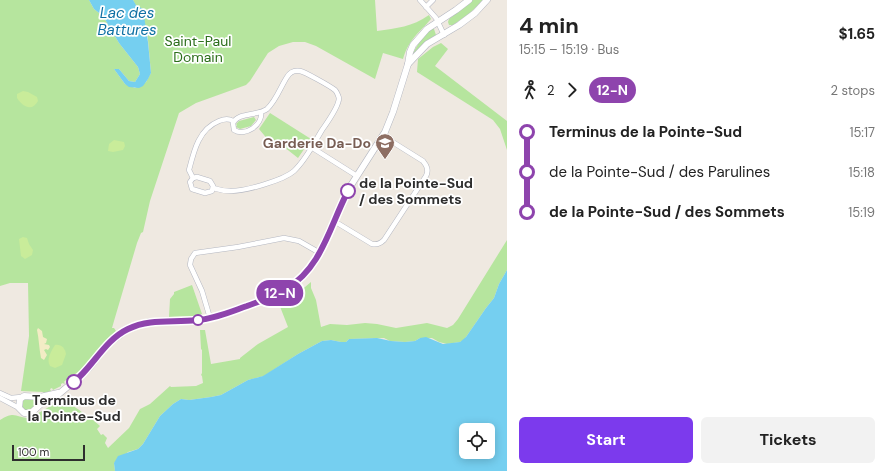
<!DOCTYPE html>
<html lang="en">
<head>
<meta charset="utf-8">
<style>
	:root { --surface:#fff; --page:#f2f2f2; --text:#222; --muted:#767676; --accent:#7c3aed }
	body { margin:0; font-family:"DM Sans",sans-serif; background:var(--page); color:var(--text); height:100vh; display:flex; flex-direction:column; font-size:15px; white-space:nowrap }
	* { box-sizing:border-box; margin:0 }
	p { font-size:13px; color:var(--muted) }
	.icon { flex:none; width:22px; height:22px; fill:none; stroke:currentColor; stroke-width:2; stroke-linecap:round; stroke-linejoin:round }
	.map { position:relative; flex:1; overflow:hidden }
	.side { display:flex; flex-direction:column; background:var(--surface); width:380px }
	.side>* { flex:none }
	.badge { padding:0 8px; border-radius:13px; font-size:14px; line-height:26px }
	.fabs { position:absolute; left:459px; top:423px; display:grid; gap:8px }
	.fabs a { display:grid; place-items:center; width:36px; height:36px; border-radius:6px; background:var(--surface); box-shadow:0 2px 10px #0003; font-size:20px }
	.scale { position:absolute; left:12px; bottom:10px; width:73px; box-sizing:border-box; padding-left:4px; border:2px solid #2e2e2e; border-top:0; font-size:11px; line-height:14px; white-space:nowrap; color:#2e2e2e; -webkit-text-stroke:3px #fff; paint-order:stroke }
	.map>.badge { position:absolute; translate:-50% -50%; box-shadow:0 0 0 2px #fff }
	.legs { display:flex; align-items:center; gap:6px; height:44px; padding:0 12px; font-size:13px }
	.legs p { margin-inline-start:auto }
	.headline { display:flex; align-items:center; justify-content:space-between; height:68px; padding:0 12px }
	h1 { font-size:22px; font-weight:700; line-height:30px }
	.primary-button { display:flex; gap:8px; margin-top:auto; padding:8px 12px }
	.primary-button a { flex:1; height:46px; border-radius:6px; background:var(--accent); color:#fff; font-size:16px; font-weight:700; line-height:46px; text-align:center }
	.primary-button a+a { background:var(--page); color:var(--text) }
	ul { padding:0 12px; list-style:none }
	li { display:flex; align-items:center; gap:14px; height:40px; font-size:15px }
	li i { display:grid; place-items:center; width:6px; height:100%; margin:0 5px; background:currentColor }
	li i::after { content:''; width:10px; height:10px; margin:-5px; border:3px solid; border-radius:50%; background:var(--surface) }
	li p { margin-inline-start:auto }
	li:first-child i { background:linear-gradient(#0000 50%,currentColor 0) }
	li:last-child i { background:linear-gradient(currentColor 50%,#0000 0) }
	main { display:flex; flex:1; min-height:0 }
	.map>svg:first-child { display:block }
</style>
</head>
<body>
<main>
<div class="map">
<svg width="507" height="471" viewBox="0 0 507 471">
	<rect width="100%" height="100%" fill="#efe9e1"/>
	<g fill="#b6e59e">
		<path d="M0,0H89L94,9L103,16L119,43L138,67L140,74L135,82L129,81L119,69H114L125,84L135,88L146,82L151,73L147,29L133,0H375L377,31C397,28 412,27 429,15L431,19C419,33 409,39 403,59L383,53L375,79L316,46L305,42H293L279,46L268,53L250,81L246,85L196,103L179,113L150,201L143,232L141,233L137,243L114,321L112,328H114L116,331C104,342 96,356 84,367C79,373 72,374 67,381L66,380L64,382L65,383L64,384L63,383L61,384V386L53,390L52,388L50,389L51,391L44,393L43,392L21,391L29,336L28,283H10L0,286Z"/>
		<path d="M473,0H483L470,13L453,25H449L448,22L449,19Z"/>
		<path d="M431,29H434L436,35L426,41L414,53H413L421,39Z"/>
		<path d="M441,43L448,49L435,66L507,121V150L500,129L493,120L417,72L418,59L433,47Z"/>
		<path d="M270,113L311,139L298,158L279,143L274,147L259,129Z"/>
		<path d="M254,117L256,120L251,126L240,129L236,127L237,125L236,124L239,121Z"/>
		<path d="M507,240V270L499,284L494,298L486,308L464,340L460,342L447,344L439,342L432,338H420L415,341L405,342L390,341L384,338L349,339L346,342H341L331,340L322,341L298,354L264,376L248,380L221,395L211,397L189,400L181,399L173,404L160,416L143,444L138,449L128,452L114,463L115,471H0V420C16,410 15,418 30,418L59,401C74,405 78,408 89,419L91,418L100,426L97,429L101,435L103,434L107,438L105,443L108,448L129,428L140,409L150,404L170,386L171,387L196,386L203,383L202,376L201,375L202,373V350L201,349L200,330H205L211,364L240,359V358L258,344L288,327L279,304L293,297L311,282V288L316,300L321,327L330,324L347,325L365,323L377,324L396,328L427,323L447,328L453,325L458,319Z"/>
		<path d="M192,285L202,314L195,316L169,317L170,299L174,294V292Z"/>
		<path d="M47,397L33,410L27,412L21,408L22,399L25,398Z"/>
	</g>
	<path fill="#f3ecc5" d="M38,328L42,331L43,337L47,339L46,343L44,344L49,345L50,347L48,350L46,349L44,350L47,355L44,360L41,358C39,348 39,339 37,330Z"/>
	<g fill="#c9ec9a">
		<path d="M23,91L28,92L37,97L38,101C32,112 23,107 17,98V94Z"/>
		<path d="M114,140L124,142L125,146L123,150L113,152L108,151L109,144Z"/>
		<path d="M23,237L27,238L29,244L33,250L32,255L25,259L21,256L19,239Z"/>
		<path d="M55,345C61,344 65,348 66,354L62,365L55,368L50,366C46,360 51,351 55,345Z"/>
	</g>
	<g fill="#75cff0" fill-rule="evenodd">
		<path d="M89,0H133L136,5L143,9L148,42L151,73L148,79L143,86L139,88L129,87L125,84L114,69H119L129,81L135,82L140,74L138,67L119,43L103,16L94,9Z"/>
		<path d="M507,270V471H115L114,463L118,456L138,449L143,444L160,416L173,404L181,399L189,400L211,397L221,395L248,380L263,376L298,354L322,341L331,340L341,342H346L349,339L377,338L391,341L405,342L415,341L420,338L426,337L443,344L460,342L466,337L486,308L494,298L499,284ZM466,430H488V452H466Z"/>
	</g>
	<g fill="none" stroke-linecap="round" stroke-linejoin="round">
		<g stroke="#b4b7c1" stroke-width="5.5">
			<g id="street">
				<path d="M420,0L436,18L444,35"/>
				<path d="M426,7L433,0"/>
				<path d="M311,147L357,176"/>
				<path d="M197,177L210,181L213,186L212,191L205,193L192,189L190,182L193,178Z"/>
				<path d="M193,178L189,170C194,150 199,129 219,121C224,119 228,118 233,121"/>
				<path d="M213,188C219,190 225,191 231,191C246,191 284,180 294,171C306,160 314,143 322,130C327,123 339,106 339,98C338,95 337,92 335,90C330,86 305,72 300,71C294,70 290,72 287,77C281,86 276,101 267,109C258,116 238,112 233,123L234,130C245,137 263,125 261,112"/>
				<path d="M334,221L372,244C377,245 380,244 384,240L426,176C429,170 427,166 423,161L383,136"/>
				<path d="M210,318L202,291L190,265L191,259L195,253L238,247L284,238L299,241L320,253"/>
				<path d="M0,393L11,398L21,397"/>
				<path d="M0,398L19,408"/>
			</g>
		</g>
		<g stroke="#b4b7c1" stroke-width="7">
			<g id="secondary">
				<path d="M408,64L427,44L459,25L475,13L487,0"/>
				<path d="M58,393L40,397L24,396L20,399L19,408L24,413H31L42,403L54,398L78,378L89,368L108,344L128,329L148,322L196,321L218,316L275,295L290,287L303,276L317,258L348,190L385,132L393,112L408,64L410,52L413,45L427,29L456,10L469,0"/>
			</g>
		</g>
		<use href="#street" stroke="#fff" stroke-width="4.5"/>
		<use href="#secondary" stroke="#fff" stroke-width="6"/>
	</g>
	<g fill="none" stroke-linecap="round" stroke-linejoin="round">
		<g stroke="#fff" stroke-width="9">
			<path id="line-1" d="M74,382C94,365 105,340 128,329C150,318 174,323 197,320C214,319 230,312 247,306C260,301 274,297 286,289C322,268 330,225 348,191"/>
		</g>
		<use href="#line-1" stroke="#8e44ad" stroke-width="6"/>
	</g>
	<defs>
		<g id="school-pin" transform="scale(1)"><path d="M0 17L-7.5 6A9.5 9.5 0 1 1 7.5 6Z" fill="#8d6e63" stroke="#fff"/><path d="M0-5L7-2L0 1L-7-2ZM-4 1L0 2.5L4 1V4Q0 6-4 4Z" fill="#fff"/></g>
	</defs>
	<g fill-rule="evenodd">
		<use href="#school-pin" x="385" y="143"/>
	</g>
	<g fill="#fff" stroke="#8e44ad" stroke-width="2">
		<circle cx="348" cy="191" r="7"/>
		<circle cx="198" cy="320" r="5"/>
		<circle cx="74" cy="382" r="7"/>
	</g>
	<g text-anchor="middle" dominant-baseline="central" stroke-width="3.5" stroke-linejoin="round" paint-order="stroke">
		<g font-size="14" fill="#2c6e1b" stroke="#fff">
			<text x="198" y="41">Saint-Paul<tspan x="198" dy="16">Domain</tspan></text>
		</g>
		<g font-size="14" font-weight="bold" fill="#785e54" stroke="#fff" text-anchor="end">
			<text x="371" y="143">Garderie Da-Do</text>
		</g>
		<g font-size="14" font-weight="bold" fill="#2e2e2e" stroke="#fff" text-anchor="start">
			<text x="359" y="183">de la Pointe-Sud<tspan x="359" dy="16">/ des Sommets</tspan></text>
			<text x="74" y="400" text-anchor="middle">Terminus de<tspan x="74" dy="16">la Pointe-Sud</tspan></text>
		</g>
		<g font-size="15" font-style="italic" fill="#0d6fa3" stroke="#fff">
			<text x="127" y="13">Lac des<tspan x="127" dy="17">Battures</tspan></text>
		</g>
	</g>
</svg>
<div class="fabs">
<a><svg class="icon" aria-label="locate" viewBox="0 0 24 24"><circle cx="12" cy="12" r="6"/><path d="M12 2v4M12 18v4M2 12h4M18 12h4"/></svg></a>
</div>
<div class="scale">100 m</div>
<b class="badge" style="left:280px;top:293px;background:#8e44ad;color:#fff">12-N</b>
</div>
<section class="side">
<div class="headline"><div><h1>4 min</h1><p>15:15 – 15:19 · Bus</p></div><b>$1.65</b></div>
<div class="legs"><svg class="icon" aria-label="walk" viewBox="0 0 24 24"><circle cx="13" cy="4" r="2"/><path d="M13 8l-2 6 4 7M11 14l-3 7M7 12l3-4h3l4 4"/></svg>2<svg class="icon" aria-label="forward" viewBox="0 0 24 24"><path d="M9 5l7 7-7 7"/></svg><b class="badge" style="background:#8e44ad;color:#fff">12-N</b><p>2 stops</p></div>
<ul>
<li><i style="color:#8e44ad"></i><b>Terminus de la Pointe-Sud</b><p>15:17</p></li>
<li><i style="color:#8e44ad"></i><span>de la Pointe-Sud / des Parulines</span><p>15:18</p></li>
<li><i style="color:#8e44ad"></i><b>de la Pointe-Sud / des Sommets</b><p>15:19</p></li>
</ul>
<div class="primary-button"><a>Start</a><a>Tickets</a></div>
</section>
</main>
</body>
</html>
